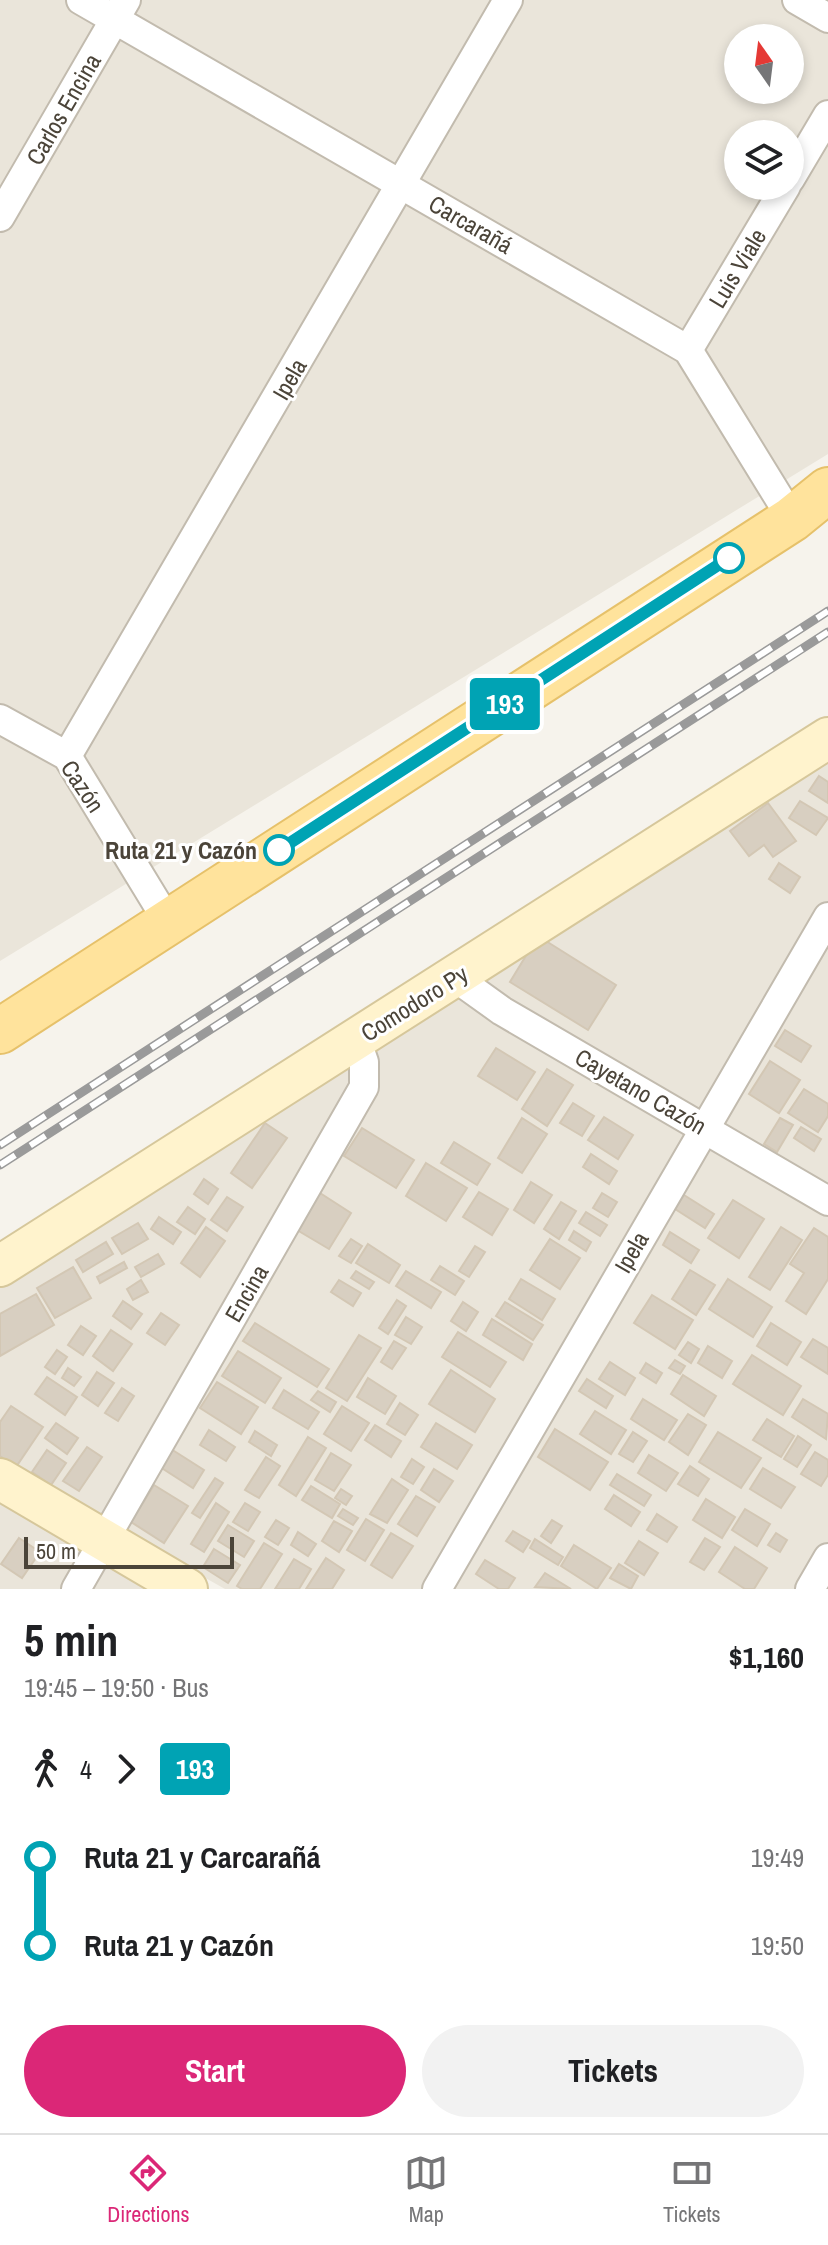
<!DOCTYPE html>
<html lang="en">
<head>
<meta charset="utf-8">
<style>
	:root { --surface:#fff; --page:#f2f2f2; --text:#202124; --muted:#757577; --line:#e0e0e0; --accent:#db2777 }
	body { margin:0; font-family:"Archivo Narrow",sans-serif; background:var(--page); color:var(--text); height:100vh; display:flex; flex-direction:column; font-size:30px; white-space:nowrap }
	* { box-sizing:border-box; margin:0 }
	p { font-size:26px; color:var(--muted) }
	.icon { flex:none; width:44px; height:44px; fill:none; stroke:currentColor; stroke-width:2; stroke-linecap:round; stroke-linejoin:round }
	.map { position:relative; height:1589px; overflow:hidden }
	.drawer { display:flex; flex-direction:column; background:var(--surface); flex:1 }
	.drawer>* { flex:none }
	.badge { padding:0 16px; border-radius:6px; font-size:28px; line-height:52px }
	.needle { width:52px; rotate:346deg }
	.fabs { position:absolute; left:724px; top:24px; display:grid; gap:16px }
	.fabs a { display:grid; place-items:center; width:80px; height:80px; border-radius:50%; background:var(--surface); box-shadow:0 4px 12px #0003; font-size:40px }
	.scale { position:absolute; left:24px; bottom:20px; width:210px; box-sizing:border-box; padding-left:8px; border:4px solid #4b4439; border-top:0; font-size:22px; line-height:28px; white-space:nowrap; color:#4b4439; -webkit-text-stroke:6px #fff; paint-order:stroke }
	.map>.badge { position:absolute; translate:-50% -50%; box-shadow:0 0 0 4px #fff }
	.legs { display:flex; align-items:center; gap:12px; height:88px; padding:0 24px; font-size:26px }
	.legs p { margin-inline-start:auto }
	.head { display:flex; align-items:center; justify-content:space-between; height:136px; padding:0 24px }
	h1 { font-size:44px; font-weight:700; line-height:60px }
	.cta { display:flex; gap:16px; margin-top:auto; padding:16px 24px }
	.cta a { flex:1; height:92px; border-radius:48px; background:var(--accent); color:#fff; font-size:32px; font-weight:700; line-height:92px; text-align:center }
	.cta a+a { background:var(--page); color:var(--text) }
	ul { padding:0 24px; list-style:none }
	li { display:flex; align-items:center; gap:28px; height:88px; font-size:30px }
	li i { display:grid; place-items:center; width:12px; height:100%; margin:0 10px; background:currentColor }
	li i::after { content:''; width:20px; height:20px; margin:-10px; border:6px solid; border-radius:50%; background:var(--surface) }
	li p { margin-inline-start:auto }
	li:first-child i { background:linear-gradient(#0000 50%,currentColor 0) }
	li:last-child i { background:linear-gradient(currentColor 50%,#0000 0) }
	.dock { display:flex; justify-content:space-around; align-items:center; height:112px; border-top:2px solid var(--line); background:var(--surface); font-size:22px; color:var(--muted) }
	.dock a { display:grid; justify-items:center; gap:4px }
	.dock .selected { color:var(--accent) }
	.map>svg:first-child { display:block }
</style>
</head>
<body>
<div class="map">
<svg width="828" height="1589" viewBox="0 0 828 1589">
	<rect width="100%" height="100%" fill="#f6f3ec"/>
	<g fill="#eae5da" fill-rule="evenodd">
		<path d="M0,0H828V454L0,961ZM738,38H790V90H738ZM738,134H790V186H738Z"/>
		<path d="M828,746V1589H225L0,1462V1283Z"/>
		<path d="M0,1491L167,1589H0Z"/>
	</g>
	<g fill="#d8cfc1" stroke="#d3c7b4" stroke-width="2">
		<path d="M819,776L828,782V803L809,791Z"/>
		<path d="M800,801L828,818L816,835L789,818Z"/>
		<path d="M768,803L796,841L773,857L764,845L749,856L730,831Z"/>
		<path d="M779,863L800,877L790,893L769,879Z"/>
		<path d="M538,936L616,985L588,1030L510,982Z"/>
		<path d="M785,1030L811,1046L801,1062L775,1046Z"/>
		<path d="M496,1048L535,1072L517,1100L478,1076Z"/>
		<path d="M770,1061L800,1080L779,1113L749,1094Z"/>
		<path d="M547,1069L573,1085L547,1126L522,1109Z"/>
		<path d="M804,1089L828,1104V1116L818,1132L788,1113Z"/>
		<path d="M573,1103L594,1116L582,1136L560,1123Z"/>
		<path d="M604,1117L633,1135L618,1159L588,1140Z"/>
		<path d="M522,1118L547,1134L522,1173L498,1158Z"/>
		<path d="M780,1118L793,1125L777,1152L764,1144Z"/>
		<path d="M265,1123L287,1138L252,1188L231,1173Z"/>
		<path d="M801,1127L821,1139L814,1151L794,1138Z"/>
		<path d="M362,1128L414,1160L396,1188L344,1156Z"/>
		<path d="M454,1142L490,1164L477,1185L441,1163Z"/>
		<path d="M591,1154L617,1171L609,1184L583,1167Z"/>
		<path d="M426,1163L467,1188L446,1221L406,1196Z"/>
		<path d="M204,1179L218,1189L208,1204L194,1194Z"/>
		<path d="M531,1182L552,1195L534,1223L514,1210Z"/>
		<path d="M479,1192L508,1209L492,1235L463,1217Z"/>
		<path d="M320,1193L351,1213L329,1249L297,1230Z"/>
		<path d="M602,1193L617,1202L608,1217L593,1208Z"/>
		<path d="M684,1195L714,1214L705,1228L675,1209Z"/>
		<path d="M227,1197L243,1207L227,1231L211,1220Z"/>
		<path d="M733,1200L764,1219L739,1258L708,1238Z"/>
		<path d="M561,1202L576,1211L559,1239L544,1229Z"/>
		<path d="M188,1207L205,1219L195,1234L177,1222Z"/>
		<path d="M586,1212L607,1225L600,1236L579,1223Z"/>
		<path d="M159,1217L181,1232L173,1244L151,1229Z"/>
		<path d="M138,1223L148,1239L122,1254L112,1238Z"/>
		<path d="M206,1227L225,1241L200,1277L181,1263Z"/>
		<path d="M781,1227L802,1240L770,1290L749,1277Z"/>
		<path d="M814,1228L828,1237V1279L806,1314L786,1301L804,1273L790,1264Z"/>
		<path d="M574,1231L591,1242L586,1251L569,1240Z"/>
		<path d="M670,1232L699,1250L691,1263L663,1245Z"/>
		<path d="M351,1239L362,1246L351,1263L339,1256Z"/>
		<path d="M550,1239L580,1258L560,1289L530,1270Z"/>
		<path d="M106,1242L113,1254L83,1272L76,1260Z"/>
		<path d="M368,1244L400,1265L389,1283L356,1263Z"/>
		<path d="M475,1246L485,1252L469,1277L459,1271Z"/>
		<path d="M158,1254L164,1264L141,1277L135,1267Z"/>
		<path d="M124,1262L127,1268L100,1283L97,1277Z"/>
		<path d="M440,1266L464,1281L455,1295L431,1280Z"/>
		<path d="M73,1267L91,1298L55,1318L37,1288Z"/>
		<path d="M690,1270L715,1285L696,1315L672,1299Z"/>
		<path d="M356,1271L374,1282L369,1289L351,1278Z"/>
		<path d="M406,1271L441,1292L431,1308L396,1286Z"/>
		<path d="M521,1279L555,1299L542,1320L509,1299Z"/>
		<path d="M728,1279L772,1307L753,1337L709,1309Z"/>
		<path d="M141,1280L148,1292L133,1300L127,1289Z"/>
		<path d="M339,1280L361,1293L353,1306L331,1292Z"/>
		<path d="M36,1294L54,1325L0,1356V1314Z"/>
		<path d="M652,1295L693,1320L675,1349L634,1323Z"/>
		<path d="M397,1300L406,1306L388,1334L379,1328Z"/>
		<path d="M123,1301L142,1314L131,1329L113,1316Z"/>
		<path d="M463,1302L478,1312L466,1331L451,1321Z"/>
		<path d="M505,1302L543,1325L533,1340L496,1316Z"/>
		<path d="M161,1313L179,1325L165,1345L147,1333Z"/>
		<path d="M406,1317L422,1327L411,1344L395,1335Z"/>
		<path d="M492,1319L532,1344L523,1360L483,1335Z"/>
		<path d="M255,1323L329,1369L317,1387L243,1341Z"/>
		<path d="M771,1323L801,1342L787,1365L757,1346Z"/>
		<path d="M81,1326L96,1336L83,1355L68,1345Z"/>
		<path d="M111,1330L132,1344L113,1371L93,1356Z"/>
		<path d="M458,1332L506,1362L490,1387L442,1357Z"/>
		<path d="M359,1335L381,1348L347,1401L326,1388Z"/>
		<path d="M813,1339L828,1348V1374L801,1357Z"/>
		<path d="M394,1341L406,1348L392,1369L381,1362Z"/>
		<path d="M688,1342L699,1349L691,1363L679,1355Z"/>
		<path d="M708,1346L732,1361L722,1378L698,1363Z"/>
		<path d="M57,1350L67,1357L55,1374L45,1367Z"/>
		<path d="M238,1351L281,1378L265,1403L222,1376Z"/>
		<path d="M752,1355L801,1386L783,1415L733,1384Z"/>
		<path d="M675,1360L685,1366L680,1374L669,1368Z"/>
		<path d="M610,1362L635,1378L625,1395L599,1379Z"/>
		<path d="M646,1363L662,1373L656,1383L640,1373Z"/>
		<path d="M68,1368L81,1377L74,1386L62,1378Z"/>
		<path d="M451,1370L495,1399L475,1432L429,1404Z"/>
		<path d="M97,1372L114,1383L98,1406L82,1395Z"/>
		<path d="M683,1375L716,1396L704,1416L671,1394Z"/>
		<path d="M47,1377L77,1397L65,1415L35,1394Z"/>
		<path d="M368,1378L396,1396L385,1414L357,1397Z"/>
		<path d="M587,1379L613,1396L606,1408L579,1391Z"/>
		<path d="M217,1382L258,1407L241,1434L200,1408Z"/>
		<path d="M122,1388L134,1396L118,1421L105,1413Z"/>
		<path d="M284,1390L319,1412L308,1429L273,1408Z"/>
		<path d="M318,1391L336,1402L330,1412L311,1400Z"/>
		<path d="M643,1399L677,1420L664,1440L631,1419Z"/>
		<path d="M803,1399L828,1414L826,1439L792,1417Z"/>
		<path d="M400,1403L418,1415L405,1435L387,1424Z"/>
		<path d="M11,1406L43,1427L16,1467L0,1456V1422Z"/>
		<path d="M342,1406L369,1423L351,1451L324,1434Z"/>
		<path d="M595,1411L626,1430L611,1454L580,1434Z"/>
		<path d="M688,1414L706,1425L688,1455L669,1442Z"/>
		<path d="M767,1419L794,1436L781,1457L753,1440Z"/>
		<path d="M56,1423L78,1438L67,1454L45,1438Z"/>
		<path d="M436,1423L472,1445L457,1469L421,1447Z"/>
		<path d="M375,1425L401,1441L391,1457L365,1440Z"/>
		<path d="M555,1429L608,1462L590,1490L538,1457Z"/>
		<path d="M209,1430L235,1447L226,1461L200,1445Z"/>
		<path d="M255,1431L277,1445L271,1456L249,1442Z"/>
		<path d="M633,1432L647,1441L633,1462L619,1454Z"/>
		<path d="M718,1432L761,1458L741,1488L699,1462Z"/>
		<path d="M798,1436L811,1445L797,1467L784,1459Z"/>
		<path d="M308,1437L326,1448L296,1496L279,1485Z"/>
		<path d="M87,1447L102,1457L79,1491L63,1481Z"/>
		<path d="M171,1449L204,1470L193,1488L160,1467Z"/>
		<path d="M47,1450L66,1463L51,1485L32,1472Z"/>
		<path d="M815,1452L828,1460V1475L821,1486L801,1474Z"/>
		<path d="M331,1453L351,1465L334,1491L315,1480Z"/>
		<path d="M649,1455L678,1473L666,1491L638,1473Z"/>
		<path d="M266,1457L280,1466L259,1498L245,1490Z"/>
		<path d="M412,1459L424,1467L413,1484L401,1477Z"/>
		<path d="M690,1466L709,1479L698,1496L678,1484Z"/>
		<path d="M763,1468L795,1487L781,1508L750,1489Z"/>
		<path d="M434,1469L453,1481L439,1502L421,1490Z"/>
		<path d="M617,1474L651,1495L644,1506L610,1485Z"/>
		<path d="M215,1478L223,1483L200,1518L192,1513Z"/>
		<path d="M392,1479L408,1490L387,1523L370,1514Z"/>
		<path d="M154,1485L188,1506L164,1543L131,1522Z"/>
		<path d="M311,1486L340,1504L332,1518L302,1500Z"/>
		<path d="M341,1489L352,1496L346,1505L335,1498Z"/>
		<path d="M614,1495L640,1512L631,1526L605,1509Z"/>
		<path d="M416,1496L435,1507L417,1536L398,1524Z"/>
		<path d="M706,1499L735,1517L722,1538L693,1520Z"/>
		<path d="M216,1503L229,1512L204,1552L191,1544Z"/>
		<path d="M245,1503L260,1512L248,1531L233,1522Z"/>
		<path d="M343,1509L358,1518L353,1525L338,1516Z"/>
		<path d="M745,1509L770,1524L757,1546L732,1530Z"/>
		<path d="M657,1514L677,1527L667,1542L647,1530Z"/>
		<path d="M366,1519L384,1530L365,1561L347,1550Z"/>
		<path d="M276,1520L289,1528L278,1545L265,1537Z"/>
		<path d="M552,1520L562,1526L551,1543L541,1536Z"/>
		<path d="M334,1521L352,1531L339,1552L322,1541Z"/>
		<path d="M228,1525L254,1541L244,1557L218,1541Z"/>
		<path d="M513,1531L530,1541L523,1552L506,1541Z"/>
		<path d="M298,1532L316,1544L308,1556L291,1545Z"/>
		<path d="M391,1533L413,1546L392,1578L371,1565Z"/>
		<path d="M776,1533L787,1540L780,1552L768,1545Z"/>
		<path d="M19,1538L40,1552L22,1578L1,1564Z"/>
		<path d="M705,1538L720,1547L704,1570L690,1562Z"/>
		<path d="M535,1539L563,1557L558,1565L530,1548Z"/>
		<path d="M639,1541L658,1553L644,1575L625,1563Z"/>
		<path d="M264,1543L282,1554L260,1589H242L237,1586Z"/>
		<path d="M574,1545L611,1568L597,1589L561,1566Z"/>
		<path d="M735,1547L767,1568L754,1589H745L719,1572Z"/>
		<path d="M214,1549L240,1565L228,1583L203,1567Z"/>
		<path d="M326,1558L344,1570L332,1589H306Z"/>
		<path d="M294,1559L311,1569L299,1589H275Z"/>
		<path d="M485,1560L515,1578L508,1589H499L476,1574Z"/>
		<path d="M619,1564L638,1576L631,1589L610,1578Z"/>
		<path d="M545,1573L571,1589L535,1587Z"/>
	</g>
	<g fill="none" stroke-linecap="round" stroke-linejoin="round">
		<g stroke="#c2bbae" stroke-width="32">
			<g id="street">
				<path d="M81,0L688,350L792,519"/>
				<path d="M797,0L828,18"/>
				<path d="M790,179L828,115"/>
				<path d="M0,217L126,0"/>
				<path d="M688,350L786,186"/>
				<path d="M0,719L67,756L167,920"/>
				<path d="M67,756L508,0"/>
				<path d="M456,978L502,1011L828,1201"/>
				<path d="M76,1589L364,1087V1062L356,1039"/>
				<path d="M437,1589L828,917"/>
				<path d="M810,1589L828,1558"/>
			</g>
		</g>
		<g stroke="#d6c79b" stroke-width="44">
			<g id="secondary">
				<path d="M0,1266L828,738"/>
				<path d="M0,1479L187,1589"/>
			</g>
		</g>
		<g stroke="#e6c16a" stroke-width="48">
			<path id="primary" d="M0,1031L792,519L828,490"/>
		</g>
		<use href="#street" stroke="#fff" stroke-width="28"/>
		<use href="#secondary" stroke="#fff3cd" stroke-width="40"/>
		<use href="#primary" stroke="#ffe39c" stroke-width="44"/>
		<g stroke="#9a9a9a" stroke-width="9">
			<g id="rail">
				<path d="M0,1145L828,611"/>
				<path d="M0,1165L828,632"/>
			</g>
		</g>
		<use href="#rail" stroke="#fff" stroke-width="6" stroke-dasharray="18" stroke-linecap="butt"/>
	</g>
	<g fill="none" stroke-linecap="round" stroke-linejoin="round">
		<g stroke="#fff" stroke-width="18">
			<path id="line-1" d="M279,850L729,558"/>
		</g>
		<use href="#line-1" stroke="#00a3b4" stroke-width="12"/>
	</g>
	<g fill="#fff" stroke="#00a3b4" stroke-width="4">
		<circle cx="729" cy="558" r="14"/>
		<circle cx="279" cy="850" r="14"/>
	</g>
	<g text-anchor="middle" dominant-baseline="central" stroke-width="6" stroke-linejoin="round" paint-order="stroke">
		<g font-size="24" fill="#4b4439" stroke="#fff">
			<text transform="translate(63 109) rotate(-60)">Carlos Encina</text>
			<text transform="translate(471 224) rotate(30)">Carcarañá</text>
			<text transform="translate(737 268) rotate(-59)">Luis Viale</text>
			<text transform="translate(289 379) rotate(-60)">Ipela</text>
			<text transform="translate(83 786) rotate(56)">Cazón</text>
			<text transform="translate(414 1003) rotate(-32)">Comodoro Py</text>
			<text transform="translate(641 1091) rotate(30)">Cayetano Cazón</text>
			<text transform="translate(631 1252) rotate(-60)">Ipela</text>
			<text transform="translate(246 1293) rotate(-60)">Encina</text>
		</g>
		<g font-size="24" font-weight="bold" fill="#4b4439" stroke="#fff" text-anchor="end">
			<text x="257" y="850">Ruta 21 y Cazón</text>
		</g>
	</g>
</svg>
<div class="fabs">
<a><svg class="needle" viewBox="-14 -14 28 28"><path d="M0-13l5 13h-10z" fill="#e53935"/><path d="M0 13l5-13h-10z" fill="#757577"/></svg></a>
<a><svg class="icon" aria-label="layers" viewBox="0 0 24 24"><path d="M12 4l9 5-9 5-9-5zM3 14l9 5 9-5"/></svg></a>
</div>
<div class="scale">50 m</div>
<b class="badge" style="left:505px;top:704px;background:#00a3b4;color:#fff">193</b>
</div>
<section class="drawer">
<div class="head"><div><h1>5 min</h1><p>19:45 – 19:50 · Bus</p></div><b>$1,160</b></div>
<div class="legs"><svg class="icon" aria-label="walk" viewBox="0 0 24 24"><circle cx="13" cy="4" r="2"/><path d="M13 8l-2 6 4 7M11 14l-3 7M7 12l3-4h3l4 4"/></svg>4<svg class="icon" aria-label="forward" viewBox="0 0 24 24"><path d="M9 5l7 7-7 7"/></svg><b class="badge" style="background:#00a3b4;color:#fff">193</b></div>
<ul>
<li><i style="color:#00a3b4"></i><b>Ruta 21 y Carcarañá</b><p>19:49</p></li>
<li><i style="color:#00a3b4"></i><b>Ruta 21 y Cazón</b><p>19:50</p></li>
</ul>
<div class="cta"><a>Start</a><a>Tickets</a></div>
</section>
<nav class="dock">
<a class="selected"><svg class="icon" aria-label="directions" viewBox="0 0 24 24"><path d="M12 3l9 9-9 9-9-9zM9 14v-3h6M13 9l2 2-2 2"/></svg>Directions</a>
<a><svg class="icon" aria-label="map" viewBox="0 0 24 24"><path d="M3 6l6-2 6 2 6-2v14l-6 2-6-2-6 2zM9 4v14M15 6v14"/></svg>Map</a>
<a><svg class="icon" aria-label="tickets" viewBox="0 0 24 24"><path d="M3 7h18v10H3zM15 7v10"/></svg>Tickets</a>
</nav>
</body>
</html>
